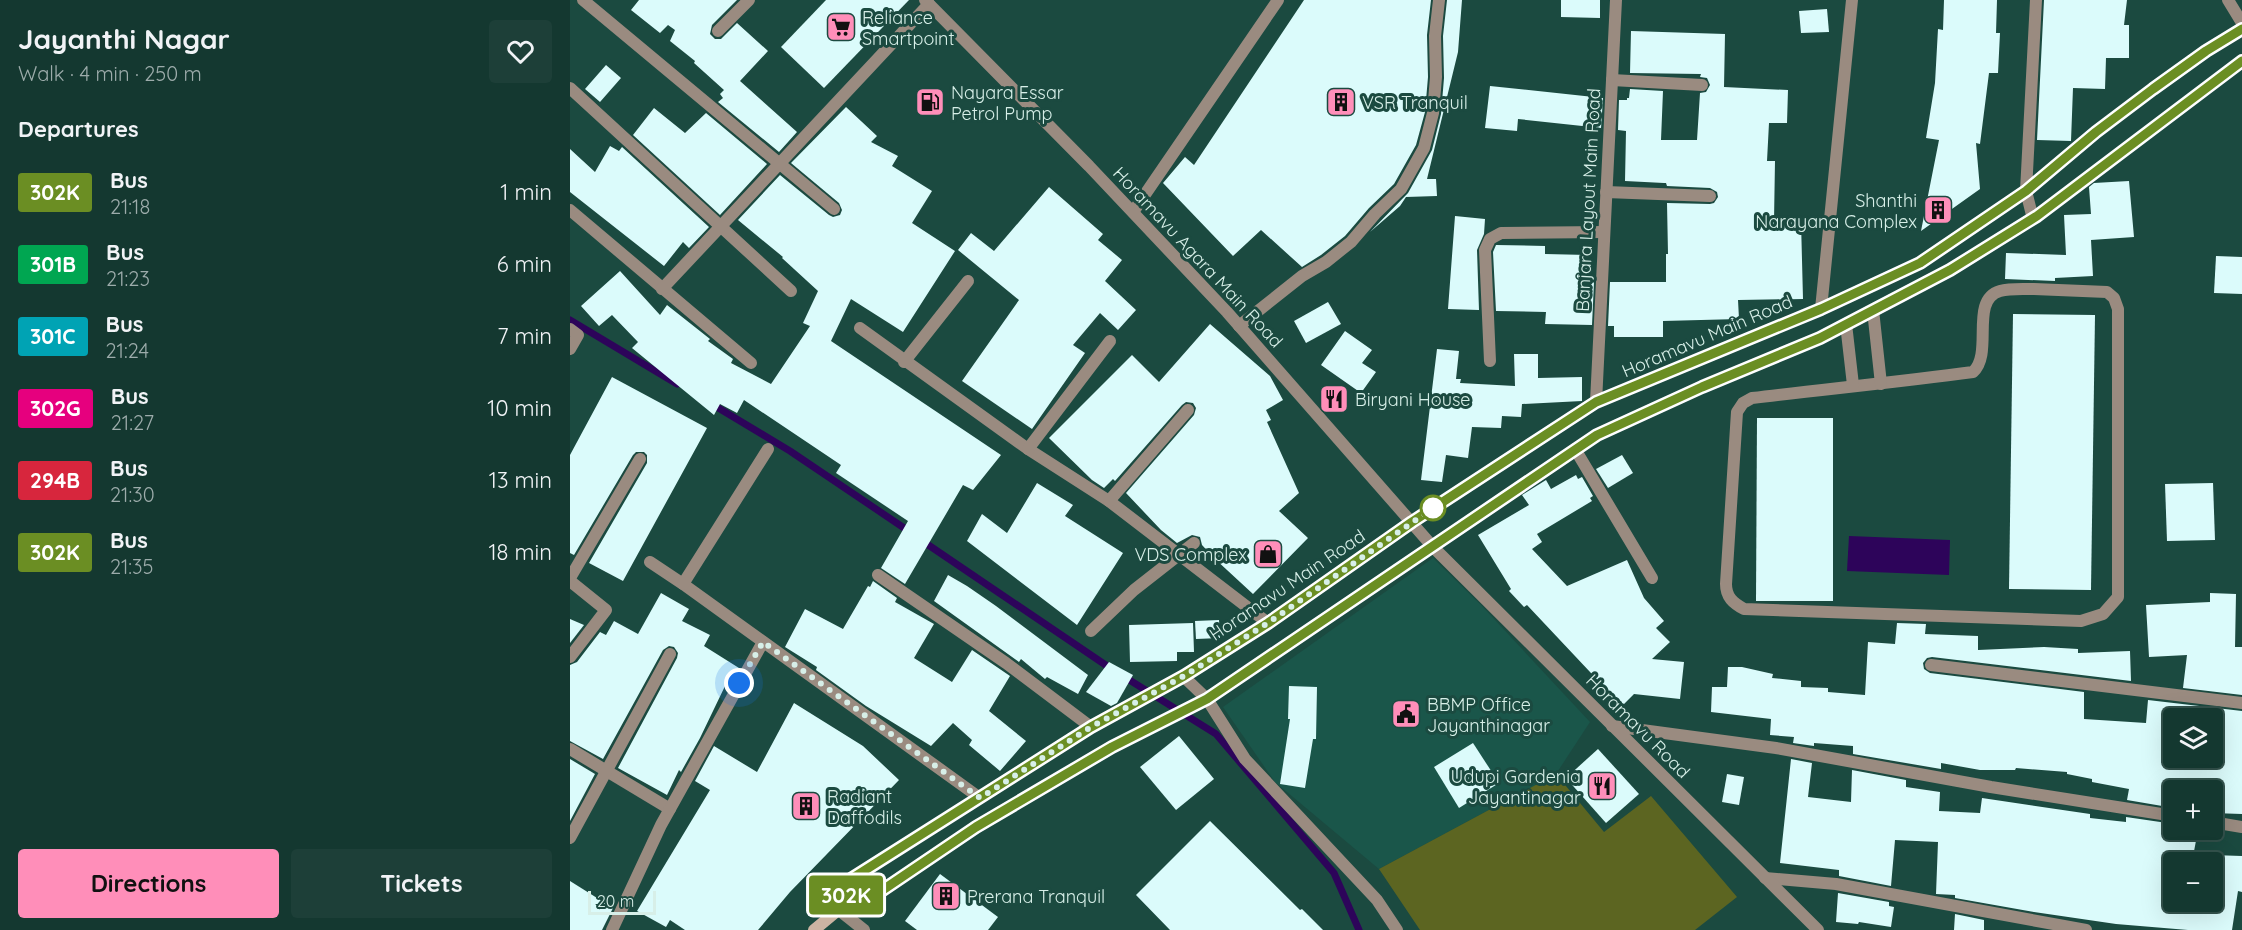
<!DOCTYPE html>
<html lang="en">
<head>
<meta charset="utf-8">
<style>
	:root { --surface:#143830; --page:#1d3f38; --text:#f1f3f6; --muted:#9dacab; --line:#33524c; --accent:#ff8eb9 }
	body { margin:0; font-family:Quicksand,sans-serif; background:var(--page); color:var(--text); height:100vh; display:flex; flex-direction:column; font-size:22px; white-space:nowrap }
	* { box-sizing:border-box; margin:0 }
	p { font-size:20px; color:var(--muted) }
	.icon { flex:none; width:33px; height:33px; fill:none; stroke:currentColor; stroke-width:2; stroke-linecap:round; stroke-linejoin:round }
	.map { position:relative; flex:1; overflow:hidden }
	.drawer { display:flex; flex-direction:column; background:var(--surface); width:570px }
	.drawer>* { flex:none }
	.badge { padding:0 12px; border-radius:4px; font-size:21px; line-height:39px }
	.fabs { position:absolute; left:1593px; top:708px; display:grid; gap:12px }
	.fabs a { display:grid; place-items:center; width:60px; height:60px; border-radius:6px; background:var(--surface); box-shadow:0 6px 24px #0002,0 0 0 2px var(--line); font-size:30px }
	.scale { position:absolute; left:18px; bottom:15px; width:68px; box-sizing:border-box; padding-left:6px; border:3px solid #d7efe8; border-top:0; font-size:16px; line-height:21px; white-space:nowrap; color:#d7efe8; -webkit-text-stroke:4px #1b4a40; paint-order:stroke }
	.you { position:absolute; width:30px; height:30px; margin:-15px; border:4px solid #fff; border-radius:50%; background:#1a73e8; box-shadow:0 0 0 9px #1a73e833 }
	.map>.badge { position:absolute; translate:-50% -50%; box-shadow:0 0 0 3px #fff }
	h2 { padding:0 18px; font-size:22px; line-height:54px }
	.round { display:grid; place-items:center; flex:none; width:63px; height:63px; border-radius:6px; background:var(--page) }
	.head { display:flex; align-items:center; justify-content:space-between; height:102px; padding:0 18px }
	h1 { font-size:28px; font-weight:800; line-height:45px }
	.cta { display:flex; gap:12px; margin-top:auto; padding:12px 18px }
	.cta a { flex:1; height:69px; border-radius:6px; background:var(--accent); color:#111; font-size:24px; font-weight:800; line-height:69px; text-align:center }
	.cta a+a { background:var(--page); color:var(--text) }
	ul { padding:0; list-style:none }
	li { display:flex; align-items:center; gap:18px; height:72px; padding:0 18px }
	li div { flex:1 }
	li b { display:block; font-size:22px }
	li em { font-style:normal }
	li .badge { min-width:66px; font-weight:700; text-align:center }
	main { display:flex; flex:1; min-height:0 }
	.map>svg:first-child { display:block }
</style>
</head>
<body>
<main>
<section class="drawer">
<div class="head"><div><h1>Jayanthi Nagar</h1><p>Walk · 4 min · 250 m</p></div><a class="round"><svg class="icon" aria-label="heart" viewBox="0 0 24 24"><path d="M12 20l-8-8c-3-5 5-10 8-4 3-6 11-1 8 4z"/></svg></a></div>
<h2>Departures</h2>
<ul>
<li><span class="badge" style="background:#6b8e23;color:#fff">302K</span><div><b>Bus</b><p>21:18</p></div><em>1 min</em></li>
<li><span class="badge" style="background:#00a651;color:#fff">301B</span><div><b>Bus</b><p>21:23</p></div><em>6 min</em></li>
<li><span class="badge" style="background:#00a3b4;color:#fff">301C</span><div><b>Bus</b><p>21:24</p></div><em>7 min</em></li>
<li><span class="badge" style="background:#e6007e;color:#fff">302G</span><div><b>Bus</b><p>21:27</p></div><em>10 min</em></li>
<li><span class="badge" style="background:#d7263d;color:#fff">294B</span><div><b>Bus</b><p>21:30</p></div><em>13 min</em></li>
<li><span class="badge" style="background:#6b8e23;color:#fff">302K</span><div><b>Bus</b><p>21:35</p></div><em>18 min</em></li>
</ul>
<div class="cta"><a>Directions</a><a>Tickets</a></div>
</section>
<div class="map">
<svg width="1672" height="930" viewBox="0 0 1672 930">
	<rect width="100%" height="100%" fill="#1b4a40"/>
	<path fill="#1a564a" d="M863,558L911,605L1020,722L986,774L809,869L705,782L653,707Z"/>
	<path fill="#5c6521" d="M986,774L1034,832L1081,796L1167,897L1125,930H850L809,869Z"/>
	<path fill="#2d045a" d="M1279,536L1380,540L1379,575L1277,571Z"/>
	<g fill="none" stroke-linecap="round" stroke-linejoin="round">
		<g stroke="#2d045a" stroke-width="7">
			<path d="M0,320L107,384"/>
			<path d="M140,403L220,451L340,532"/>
			<path d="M351,540L543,670"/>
			<path d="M553,676L646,734L764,873L789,930"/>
		</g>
	</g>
	<g fill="#dbfbfb" fill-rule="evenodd">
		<path d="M69,0H167L142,25L140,34L145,39H151L167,23L198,51L170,81L227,132L209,152L148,102L153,98L150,94L154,90L124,63L125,61L100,41L105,30L98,25L90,33L61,10Z"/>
		<path d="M256,0H339L254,88L211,47Z"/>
		<path d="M734,0H861L857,35L858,77L855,112L846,145L824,184L799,208L775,236L751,255L732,267L691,230L663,256L593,183L615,157L624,165Z"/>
		<path d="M877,0H892L888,52L857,179H866L867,196L836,197L830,206L800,232L838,193L862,150L871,114L874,78L873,36Z"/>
		<path d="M991,0H1030V18L991,17Z"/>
		<path d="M1374,0H1427L1426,33H1430L1428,73H1419L1410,144L1406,143L1410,189L1351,231L1369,140L1356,138L1365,83L1368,29L1373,30Z"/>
		<path d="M1474,0H1557L1554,25H1559V58H1536L1535,89L1503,88L1501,141L1467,140Z"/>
		<path d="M1257,9L1259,32L1231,33L1229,11Z"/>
		<path d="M1061,31L1155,34L1154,87L1218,90L1217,123H1199L1197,161H1205L1204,221H1231L1233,299L1168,300L1169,319L1093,321V337H1044V326H1038L1040,282H1096V254H1098L1097,203L1140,204L1144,203L1148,197L1147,192L1140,188L1097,186L1096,183H1094L1055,181L1056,131L1048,130L1049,100H1057V98H1059L1060,89L1093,91L1091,140H1127L1130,93L1136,92L1140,85L1137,78L1130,77L1131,74L1060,73Z"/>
		<path d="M36,65L51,78L30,102L15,89Z"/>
		<path d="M920,86L1033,98L1031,128L948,119L947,131L915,128Z"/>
		<path d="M276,107L307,136L301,142L328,156L322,166L362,191L342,223L385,251L333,332L281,299L261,341L431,455L403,490L393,485L335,584L311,568L338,521L266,473L271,465L174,400L167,413L150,404L144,415L62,348L68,342L42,315L29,326L11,306L50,271L90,315L97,305L140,339L138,341L163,359L161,363L201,384L240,326L233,323L248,291L212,258L213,257L168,220L210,175L259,215L263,217L270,215L272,210L269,203L221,163Z"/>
		<path d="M84,108L115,133L136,113L197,164L150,215L63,135Z"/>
		<path d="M40,146L49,151L52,147L139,227L119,248L113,242L94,266L0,192V149L25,172Z"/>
		<path d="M1559,181L1564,237L1521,240L1523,276L1485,278V281L1435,279L1436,253L1496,255L1494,215L1521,214L1519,187L1524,183Z"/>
		<path d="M479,187L533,234L528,240L552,260L535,281L566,310L548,330L530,313L503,345L515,353L462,429L392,381L449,300L388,250L401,233L424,251Z"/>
		<path d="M885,216L915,219L914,234L907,250L909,310L878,309Z"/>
		<path d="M926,245L975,246V254L1018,255V282H1024L1022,325L975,324L976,312L926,311L923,252Z"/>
		<path d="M1646,256L1672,257V294L1644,293Z"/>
		<path d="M758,302L771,324L736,343L724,321Z"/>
		<path d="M1443,314L1525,315L1521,590L1439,589Z"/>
		<path d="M640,324L700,376L713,400L696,410L701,420L697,422L729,493L709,511L738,538L683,594L644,558L632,545L630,537L622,535L607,543L591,530L556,493L624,415L626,408L623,403L616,402L612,405L545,481L543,479L534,488L522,480L479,438L562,355L589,382Z"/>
		<path d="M775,331L802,350L792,363L806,372L791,393L751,365Z"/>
		<path d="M867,349L889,351L886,379H891L890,383L945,386L944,354H968V378L1012,377V401L952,404L951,417L932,416L931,428L902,427L898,458L876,455L872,482L851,480Z"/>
		<path d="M42,377L137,428L53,581L19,563L77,463V455L74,452H66L63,455L4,555L0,553V455Z"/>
		<path d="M1187,418H1263V601H1186Z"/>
		<path d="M1052,455L1063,473L1038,488L1026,469Z"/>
		<path d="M1006,475L1008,479L1012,477L1023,496L1020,498L1022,501L967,534L972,542L962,549L997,586L1057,560L1074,598L1094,621L1086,628L1100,642L1082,659L1114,662L1110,699L1064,694L1052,706L957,605L954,607L939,591L941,589L908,535L959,505L952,495L976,480L981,489Z"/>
		<path d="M467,483L503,505L495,516L553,553L507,625L397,541L412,514L437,533Z"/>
		<path d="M1643,483L1645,540L1597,541L1595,484Z"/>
		<path d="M378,575L397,586L426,606L518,675L508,694L477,677L475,679L451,659L449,662L364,601Z"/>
		<path d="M303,581L327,598L325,602L364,624L344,658L382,682L402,650L440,676L419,711L456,741L430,771L399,745L402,740L383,723L361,746L296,706L246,670L247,667L215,647L235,609L273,629L298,586L300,587Z"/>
		<path d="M91,593L119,609L112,621L140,635L134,646L169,668L159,686L156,684L130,738L111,772L109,770L97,795L48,768L107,658L108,653L104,647L99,646L93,650L33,759L0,741V665L7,662L30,632L36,635L44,621L68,634Z"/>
		<path d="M1640,593L1666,594L1665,647H1672V695L1613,688L1617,655L1579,657L1576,605L1640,602Z"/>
		<path d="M0,619L14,625L0,643Z"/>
		<path d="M649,620L650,638L626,639L625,621Z"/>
		<path d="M623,623L624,652H607V661L560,662L559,625Z"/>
		<path d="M1327,623L1356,624L1355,634L1408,636V650L1474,647L1508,649V653L1560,651L1561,681L1362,657L1357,658L1353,663L1354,669L1360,673L1514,692V719L1576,723L1578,700L1672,711V814L1642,813V790H1604V808L1557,800L1559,789L1522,782V779L1497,774V772L1446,768L1445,770H1410L1371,763V769L1283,754V746L1244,743V746L1223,743L1224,737L1200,735L1201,719L1141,712L1142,687H1157L1158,667H1172L1203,674L1202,678L1231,681V687L1258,688V692L1295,695L1298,642L1325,644ZM1604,718H1642V762L1624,758H1604Z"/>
		<path d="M539,662L563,675L547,703L541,706L516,692Z"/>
		<path d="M719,686L747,687L746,739H743L735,788L710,784L720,719H718Z"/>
		<path d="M224,703L293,746L329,780L220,892L188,930H115L100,920L96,927L67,911L140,790L125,781L144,746L187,772Z"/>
		<path d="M609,736L644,779L606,810L570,767Z"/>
		<path d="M903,743L929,783L889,808L864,767Z"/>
		<path d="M1028,749L1069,794L1036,823L996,778Z"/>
		<path d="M0,759L25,774L0,821Z"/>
		<path d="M1221,759L1242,763L1238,797L1281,802L1282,770L1336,780V787L1370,792L1369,811L1410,813L1412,798L1520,814V818L1556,822V817L1604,824V830H1628L1622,862H1604V902H1642V855L1672,856V892L1668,891L1662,930H1618L1546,924L1464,912L1385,898V895L1366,894L1368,842L1325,840L1321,886L1269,876V870L1210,863Z"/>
		<path d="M1157,774L1174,777L1169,805L1152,802Z"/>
		<path d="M640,821L730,910L732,909L753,930H600L566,895Z"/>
		<path d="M370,874L428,917L418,930H347L335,921Z"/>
		<path d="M0,881L43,908L32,930H0Z"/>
		<path d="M1268,893L1319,902V906L1324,907L1321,927L1289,922L1288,924L1266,922Z"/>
		<path d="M1385,914L1414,920V930H1384Z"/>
	</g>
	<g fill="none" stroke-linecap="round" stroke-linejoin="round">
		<g stroke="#9a8b80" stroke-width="12">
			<path d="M290,328L458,449L539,501L698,623"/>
			<path d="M920,361L915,250L920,239L931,233L1034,232"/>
			<path d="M334,362L398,281"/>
			<path d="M458,449L540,341"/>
			<path d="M539,501L618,410"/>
			<path d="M521,631L564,590L624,543"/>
		</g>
		<g stroke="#9a8b80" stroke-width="12">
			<path d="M13,0L264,209"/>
			<path d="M1658,0L1672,23"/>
			<path d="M148,31L179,0"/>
			<path d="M1042,80L1132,85"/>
			<path d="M0,88L221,291"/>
			<path d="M1036,192L1140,196"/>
			<path d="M0,210L181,363"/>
			<path d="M563,212L708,0"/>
			<path d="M1463,219L1456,191L1466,0"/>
			<path d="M92,289L359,4"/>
			<path d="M1464,289L1537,292L1544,298L1548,309V597L1533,614L1511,621L1174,609C1163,603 1156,597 1156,584L1167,412L1173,403L1182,398C1256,389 1329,382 1403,372C1424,353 1399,300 1430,291C1440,288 1453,289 1464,289Z"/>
			<path d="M1251,309L1282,0"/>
			<path d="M1303,310L1311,384"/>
			<path d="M1276,324L1283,385"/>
			<path d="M669,326L732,276L756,262L781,242L805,214L831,189L854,148L863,113L866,77L865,36L869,0"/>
			<path d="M0,329L8,335L0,349"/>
			<path d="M1005,449L1082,578"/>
			<path d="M80,562L113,584L410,798"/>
			<path d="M308,575L436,663L521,727"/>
			<path d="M0,578L70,459"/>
			<path d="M0,581L36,610L0,657"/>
			<path d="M113,584L198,449"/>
			<path d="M1361,665L1672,703"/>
			<path d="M613,676L637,699L675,759L807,900L827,930"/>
			<path d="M1042,726L1206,748L1421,787L1604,816"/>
			<path d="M0,749L100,809"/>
			<path d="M1642,822L1672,827"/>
			<path d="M0,838L100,654"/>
			<path d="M1195,878L1266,884L1516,930"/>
			<path d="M269,910L294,930"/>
			<path d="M42,930L91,825L193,642"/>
		</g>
		<g stroke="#9a8b80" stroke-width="12">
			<path d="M355,0L519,166L657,312L863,547L1248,930"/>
			<path d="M1026,402L1046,0"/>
		</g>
		<g stroke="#ccb4a3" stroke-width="12">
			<path d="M273,906L281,879L521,727L613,676L698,623L842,522L1026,402L1251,309L1350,263L1456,191L1526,132L1583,89L1636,51L1672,29"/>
			<path d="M244,930L273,906L295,902L406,827L542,747L637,699L1027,435L1132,387L1250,338L1380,270L1467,216L1672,61"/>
		</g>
	</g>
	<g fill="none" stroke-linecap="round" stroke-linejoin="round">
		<g stroke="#fff" stroke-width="14">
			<path id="line" d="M1672,29L1636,51L1583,89L1526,132L1456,191L1350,263L1251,309L1026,402L842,522L698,623L614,676L521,727L281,879L273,906L295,902L406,827L542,747L637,699L1027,435L1132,387L1250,338L1380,270L1467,216L1672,61"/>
		</g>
		<use href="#line" stroke="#6b8e23" stroke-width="9"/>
		<path stroke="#d7efe8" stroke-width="6" stroke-dasharray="0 10.8" d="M169,683L193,642L410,798L521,727L614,676L698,623L863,508"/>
	</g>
	<defs>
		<g id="supermarket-square" transform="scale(1.5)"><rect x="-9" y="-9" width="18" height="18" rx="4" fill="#ff8eb9" stroke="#1b4a40"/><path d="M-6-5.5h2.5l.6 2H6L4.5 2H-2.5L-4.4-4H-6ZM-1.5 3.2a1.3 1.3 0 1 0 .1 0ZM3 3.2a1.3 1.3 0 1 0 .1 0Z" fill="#111"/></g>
		<g id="fuel-square" transform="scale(1.5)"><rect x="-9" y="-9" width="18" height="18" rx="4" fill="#ff8eb9" stroke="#1b4a40"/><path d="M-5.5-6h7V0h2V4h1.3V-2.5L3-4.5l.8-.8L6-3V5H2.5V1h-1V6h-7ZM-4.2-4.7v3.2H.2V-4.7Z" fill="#111"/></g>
		<g id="building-square" transform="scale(1.5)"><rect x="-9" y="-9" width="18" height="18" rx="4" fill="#ff8eb9" stroke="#1b4a40"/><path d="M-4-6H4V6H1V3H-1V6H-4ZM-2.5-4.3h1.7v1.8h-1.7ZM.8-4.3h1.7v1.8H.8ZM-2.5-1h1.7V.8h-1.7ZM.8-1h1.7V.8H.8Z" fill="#111"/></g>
		<g id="restaurant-square" transform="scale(1.5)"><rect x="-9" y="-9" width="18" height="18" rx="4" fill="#ff8eb9" stroke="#1b4a40"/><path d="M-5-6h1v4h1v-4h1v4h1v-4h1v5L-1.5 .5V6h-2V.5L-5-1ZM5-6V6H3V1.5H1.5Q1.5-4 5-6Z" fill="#111"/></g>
		<g id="shop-square" transform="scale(1.5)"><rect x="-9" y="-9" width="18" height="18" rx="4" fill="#ff8eb9" stroke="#1b4a40"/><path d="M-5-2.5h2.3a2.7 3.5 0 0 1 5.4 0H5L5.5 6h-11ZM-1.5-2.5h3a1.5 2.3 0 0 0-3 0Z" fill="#111"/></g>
		<g id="civic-square" transform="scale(1.5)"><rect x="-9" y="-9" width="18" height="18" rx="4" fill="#ff8eb9" stroke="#1b4a40"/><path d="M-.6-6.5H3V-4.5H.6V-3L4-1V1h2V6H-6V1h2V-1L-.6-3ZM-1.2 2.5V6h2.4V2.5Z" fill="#111"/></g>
	</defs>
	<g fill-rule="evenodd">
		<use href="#supermarket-square" x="271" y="27"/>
		<use href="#fuel-square" x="360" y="102"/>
		<use href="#building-square" x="771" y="102"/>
		<use href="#building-square" x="1368" y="210"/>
		<use href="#restaurant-square" x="764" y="399"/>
		<use href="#shop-square" x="698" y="554"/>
		<use href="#civic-square" x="836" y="714"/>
		<use href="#restaurant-square" x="1032" y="786"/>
		<use href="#building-square" x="236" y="806"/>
		<use href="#building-square" x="376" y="896"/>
	</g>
	<circle fill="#fff" stroke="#6b8e23" stroke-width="3" cx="863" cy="508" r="12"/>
	<g text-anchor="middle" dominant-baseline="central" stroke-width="6" stroke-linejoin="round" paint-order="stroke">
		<g font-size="18" fill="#d7efe8" stroke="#1b4a40" text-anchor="start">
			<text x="292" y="17">Reliance<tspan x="292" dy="21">Smartpoint</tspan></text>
			<text x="381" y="92">Nayara Essar<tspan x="381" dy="21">Petrol Pump</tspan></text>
			<text x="792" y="102">VSR Tranquil</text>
			<text x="1347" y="200" text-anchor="end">Shanthi<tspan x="1347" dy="21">Narayana Complex</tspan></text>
			<text x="785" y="399">Biryani House</text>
			<text x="677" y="554" text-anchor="end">VDS Complex</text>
			<text x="857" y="704">BBMP Office<tspan x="857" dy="21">Jayanthinagar</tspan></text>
			<text x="1011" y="776" text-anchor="end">Udupi Gardenia<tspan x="1011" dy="21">Jayantinagar</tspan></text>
			<text x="257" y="796">Radiant<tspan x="257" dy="21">Daffodils</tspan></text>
			<text x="397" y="896">Prerana Tranquil</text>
		</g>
		<g font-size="18" fill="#d7efe8" stroke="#1b4a40">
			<text transform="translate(1018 200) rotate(-87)">Banjara Layout Main Road</text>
			<text transform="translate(628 257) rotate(47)">Horamavu Agara Main Road</text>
			<text transform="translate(1137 336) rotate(-23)">Horamavu Main Road</text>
			<text transform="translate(717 585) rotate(-34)">Horamavu Main Road</text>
			<text transform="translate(1068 726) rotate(45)">Horamavu Road</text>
		</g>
	</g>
</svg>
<div class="fabs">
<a><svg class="icon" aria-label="layers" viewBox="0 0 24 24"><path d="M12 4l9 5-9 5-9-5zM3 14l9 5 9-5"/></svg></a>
<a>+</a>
<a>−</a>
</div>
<div class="scale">20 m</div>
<div class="you" style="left:169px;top:683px"></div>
<b class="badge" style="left:276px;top:895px;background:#6b8e23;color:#fff">302K</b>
</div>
</main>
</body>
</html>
